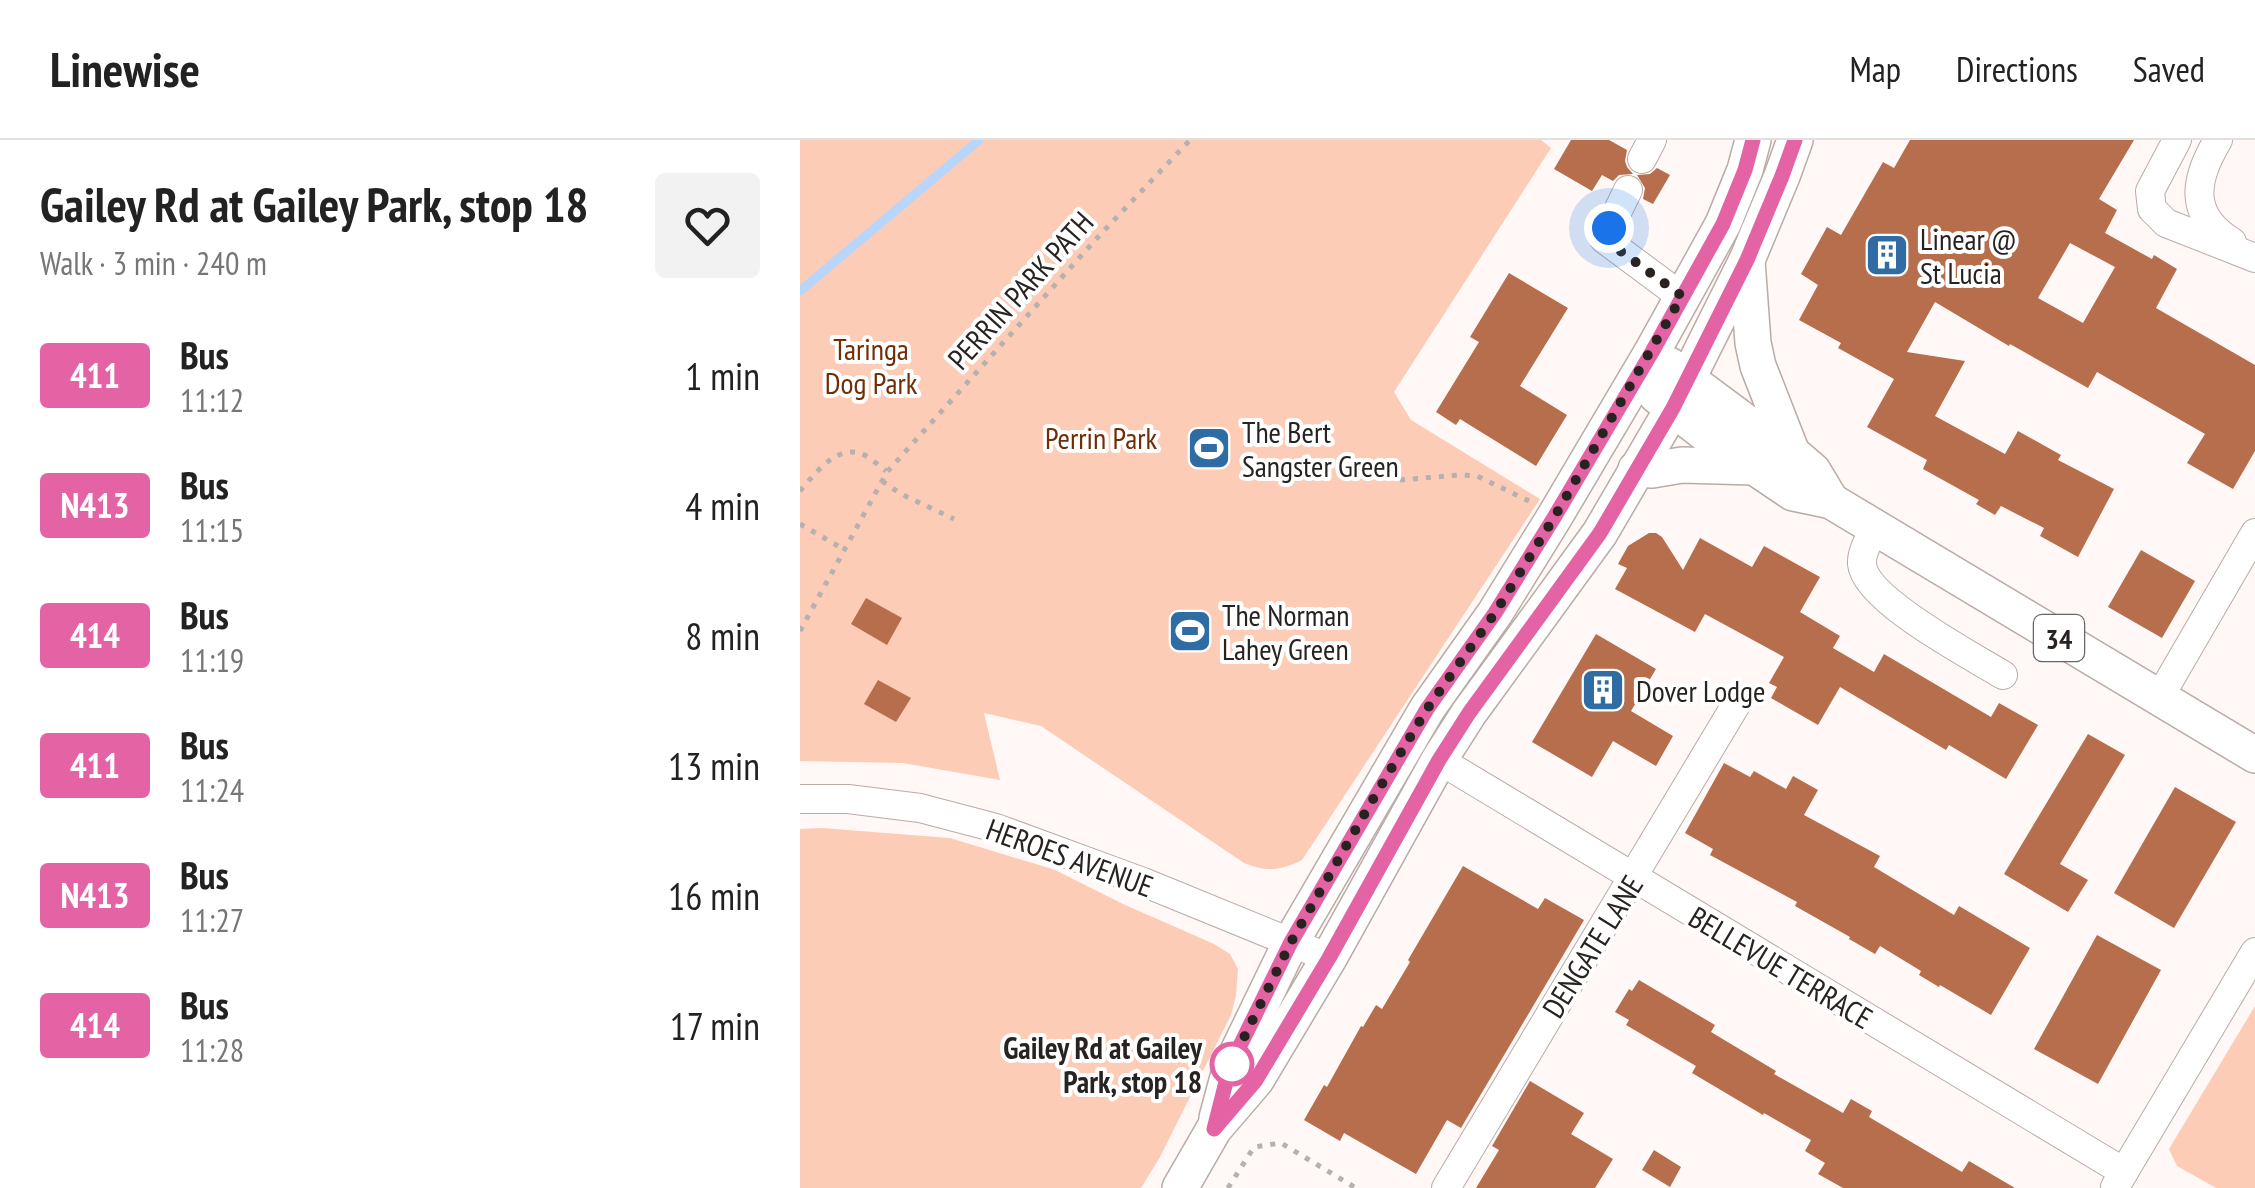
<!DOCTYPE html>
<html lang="en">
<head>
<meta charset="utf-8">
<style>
	:root { --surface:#fff; --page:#f2f2f2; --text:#222; --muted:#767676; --line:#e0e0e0 }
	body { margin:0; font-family:"PT Sans Narrow",sans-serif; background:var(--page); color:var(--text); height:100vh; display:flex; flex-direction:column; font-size:38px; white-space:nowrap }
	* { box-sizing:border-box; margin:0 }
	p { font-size:32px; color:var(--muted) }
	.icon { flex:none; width:55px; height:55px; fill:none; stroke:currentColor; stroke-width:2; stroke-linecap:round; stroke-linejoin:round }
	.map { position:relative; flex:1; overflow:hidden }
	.drawer { display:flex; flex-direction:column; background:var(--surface); width:800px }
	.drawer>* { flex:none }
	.badge { padding:0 20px; border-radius:8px; font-size:35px; line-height:65px }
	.you { position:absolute; width:50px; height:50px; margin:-25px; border:8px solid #fff; border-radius:50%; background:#1a73e8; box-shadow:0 0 0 15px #1a73e833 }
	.map>.badge { position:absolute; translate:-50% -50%; box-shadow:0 0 0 5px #fff }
	.round { display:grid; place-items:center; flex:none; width:105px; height:105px; border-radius:10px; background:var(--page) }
	.summary { display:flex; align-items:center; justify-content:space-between; height:170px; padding:0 40px }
	h1 { font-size:48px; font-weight:800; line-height:75px }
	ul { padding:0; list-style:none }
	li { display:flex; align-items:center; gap:30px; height:130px; padding:0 40px }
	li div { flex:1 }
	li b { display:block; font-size:38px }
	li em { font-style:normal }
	li .badge { min-width:110px; font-weight:700; text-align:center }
	header { display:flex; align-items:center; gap:60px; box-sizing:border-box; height:140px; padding:0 50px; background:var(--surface); border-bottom:2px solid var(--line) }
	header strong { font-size:48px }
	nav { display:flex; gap:55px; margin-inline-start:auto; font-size:35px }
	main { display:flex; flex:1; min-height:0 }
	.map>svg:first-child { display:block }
</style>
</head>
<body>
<header>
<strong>Linewise</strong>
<nav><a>Map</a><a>Directions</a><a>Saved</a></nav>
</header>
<main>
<section class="drawer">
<div class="summary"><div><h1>Gailey Rd at Gailey Park, stop 18</h1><p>Walk · 3 min · 240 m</p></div><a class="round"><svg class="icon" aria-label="heart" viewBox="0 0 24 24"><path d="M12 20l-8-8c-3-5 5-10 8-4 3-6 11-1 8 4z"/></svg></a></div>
<ul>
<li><span class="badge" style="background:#e463a4;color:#fff">411</span><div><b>Bus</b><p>11:12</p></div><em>1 min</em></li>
<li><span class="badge" style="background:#e463a4;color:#fff">N413</span><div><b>Bus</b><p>11:15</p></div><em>4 min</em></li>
<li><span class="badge" style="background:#e463a4;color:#fff">414</span><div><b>Bus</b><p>11:19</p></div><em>8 min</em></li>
<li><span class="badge" style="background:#e463a4;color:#fff">411</span><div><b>Bus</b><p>11:24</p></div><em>13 min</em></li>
<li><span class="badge" style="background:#e463a4;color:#fff">N413</span><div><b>Bus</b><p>11:27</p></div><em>16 min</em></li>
<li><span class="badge" style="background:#e463a4;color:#fff">414</span><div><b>Bus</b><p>11:28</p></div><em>17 min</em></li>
</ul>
</section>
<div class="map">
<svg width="1455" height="1048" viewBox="0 0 1455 1048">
	<rect width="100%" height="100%" fill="#fff8f6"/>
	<g fill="#fcccb7">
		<path d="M0,0H741L751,8L594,252L611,280L740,359L502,720C480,731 467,732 444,723L241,586L184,573L200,640L103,623L0,621Z"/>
		<path d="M22,688L150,698L255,730L323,764L414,804L430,814L438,829L436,856L431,875L360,1017L341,1048H0V689Z"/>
		<path d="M1455,866V1048H1416L1377,1026L1369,1009Z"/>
	</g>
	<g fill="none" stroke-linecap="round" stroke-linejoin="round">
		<path stroke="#b8d5fc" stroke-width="9" d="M0,151L179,0"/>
	</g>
	<g fill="#b66e4d" fill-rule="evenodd">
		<path d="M771,0H809L827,10L825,21L827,27L833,34L819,35L813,41L802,35L792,51L754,29Z"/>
		<path d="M1110,0H1334L1299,59L1317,70L1305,93L1352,119L1354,115L1377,129L1356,168L1455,225V311L1433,349L1387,323L1405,294L1297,232L1288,248L1210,204L1209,206L1135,162L1107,212L1165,221L1135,276L1205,314L1218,291L1261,315L1258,320L1314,349L1278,417L1240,396L1244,388L1201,366L1195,375L1176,364L1179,360L1123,329L1127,320L1067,287L1094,239L1038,208L1041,203L999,180L1018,145L1001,134L1027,87L1041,95L1083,22L1094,28ZM1270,103L1315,127L1283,183L1238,158Z"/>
		<path d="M857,28L870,35L853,64L843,59L845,48L837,35L850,34Z"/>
		<path d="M709,133L768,168L720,246L767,275L736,326L660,279L656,285L636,272L679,202L670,197Z"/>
		<path d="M849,393H856L862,397L883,430L900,398L952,427L964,406L1020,437L1000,472L1040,496L1033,508L1074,532L1084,514L1191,577L1199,563L1238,585L1206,639L1149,605L1146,610L1040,547L1018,585L971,558L977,547L969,543L984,517L905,474L895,492L815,449L827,428L818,424L828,406Z"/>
		<path d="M1341,410L1395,441L1362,498L1308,467Z"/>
		<path d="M66,458L102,478L87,505L51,484Z"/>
		<path d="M796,494L856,529L831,571L873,596L856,626L813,601L792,637L732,602Z"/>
		<path d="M78,540L111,558L96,582L64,564Z"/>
		<path d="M1288,594L1325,615L1260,724L1288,740L1268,772L1204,734Z"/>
		<path d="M924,623L950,637L954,631L986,649L993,636L1018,650L1004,675L1080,716L1074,727L1154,775L1159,766L1230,808L1191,875L1140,845L1139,847L1119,835L1121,831L1080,806L1075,814L1049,799L1050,797L995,766L997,762L910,715L913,709L885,693Z"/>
		<path d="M1375,647L1436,682L1374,788L1314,753Z"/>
		<path d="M663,726L738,769L745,758L784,780L661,988L647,980L616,1034L544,993L540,1001L504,980L524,945L527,947L561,886L563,887L576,865L582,869L610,822L608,820Z"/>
		<path d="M1297,795L1361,830L1298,944L1234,909Z"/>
		<path d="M839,840L915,885L911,892L976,931L974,934L1043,973L1051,959L1072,971L1069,977L1162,1032L1169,1021L1215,1048H1043L1018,1034L1025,1023L1005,1011L1011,1000L964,973L963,975L892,933L896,926L826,885L829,880L815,872L829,849L832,851Z"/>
		<path d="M730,941L784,973L771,994L813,1019L795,1048H676L699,1010L692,1006Z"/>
		<path d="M854,1010L881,1027L870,1047L842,1030Z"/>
	</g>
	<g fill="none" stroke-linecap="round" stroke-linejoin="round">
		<g stroke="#baaba5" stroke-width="30">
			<g id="minor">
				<path d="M1377,0L1350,51L1352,69L1366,83L1455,118"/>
				<path d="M1418,0C1394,40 1388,75 1432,102"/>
				<path d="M842,19L852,0"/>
				<path d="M828,50L804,99L882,157"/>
				<path d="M1075,387C1070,398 1061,412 1062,424C1065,460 1172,516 1203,535"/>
				<path d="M1359,558L1455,393"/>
				<path d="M639,620L1324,1032"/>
				<path d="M0,659H48L120,668L196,688L343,742L529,818"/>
				<path d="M1315,1047L1455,812"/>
				<path d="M646,1048L937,563"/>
			</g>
		</g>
		<g stroke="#baaba5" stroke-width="38">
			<g id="major">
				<path d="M947,121L953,203L958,226L992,313"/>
				<path d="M869,225L959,292L992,313L1013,331L1031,361"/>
				<path d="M856,255L907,295L993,353L1031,361L1455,615"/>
				<path d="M836,329L852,330L882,325L954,327"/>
				<path d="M417,978L431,926L491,802L627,569L695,473L755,376L852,212L923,84L945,30L953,0"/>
				<path d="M380,1048L414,989L456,940L529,818L639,620L669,573L800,393L873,268L947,120L982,36L995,0"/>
			</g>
		</g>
		<g stroke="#b6b0ae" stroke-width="5" stroke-dasharray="5 8" stroke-linecap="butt">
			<path d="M600,340L659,335L677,336L731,362"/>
			<path d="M82,341L101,354L154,379"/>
			<path d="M0,351C14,335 35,306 59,313C68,315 78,325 86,331"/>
			<path d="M0,384L45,410"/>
			<path d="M0,491L87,332L298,97L390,0"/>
			<path d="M428,1048L454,1007L481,1003L556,1048"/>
		</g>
		<use href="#minor" stroke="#fff" stroke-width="28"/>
		<use href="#major" stroke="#fff" stroke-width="35"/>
	</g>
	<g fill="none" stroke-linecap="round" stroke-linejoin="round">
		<g stroke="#fff" stroke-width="22">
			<path id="line" d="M953,0L945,30L923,84L852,212L755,376L695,473L627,569L491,802L430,926L414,989L456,940L529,818L639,620L669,573L800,393L873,268L947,120L982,36L995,0"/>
		</g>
		<use href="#line" stroke="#e463a4" stroke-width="15"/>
		<path stroke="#282321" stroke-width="10" stroke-dasharray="0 18" d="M432,924L430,926L491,802L576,654L627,569L695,473L755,376L882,156L804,99L809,88"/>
	</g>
	<defs>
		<g id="building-square" transform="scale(2.25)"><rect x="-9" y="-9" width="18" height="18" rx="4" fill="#2e6ca3" stroke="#fff"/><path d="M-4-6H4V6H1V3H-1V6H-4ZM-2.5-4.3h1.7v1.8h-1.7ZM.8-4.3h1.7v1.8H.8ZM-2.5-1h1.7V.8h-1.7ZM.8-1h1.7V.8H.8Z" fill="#fff"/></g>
		<g id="stadium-square" transform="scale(2.25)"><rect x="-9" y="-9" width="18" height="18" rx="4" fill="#2e6ca3" stroke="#fff"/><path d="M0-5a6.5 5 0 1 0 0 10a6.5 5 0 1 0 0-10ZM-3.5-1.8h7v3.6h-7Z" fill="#fff"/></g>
	</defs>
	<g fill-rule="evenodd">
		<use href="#building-square" x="1087" y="115"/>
		<use href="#stadium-square" x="409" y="308"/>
		<use href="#stadium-square" x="390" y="491"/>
		<use href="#building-square" x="803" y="550"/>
	</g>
	<circle fill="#fff" stroke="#e463a4" stroke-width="5" cx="432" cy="924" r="20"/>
	<g text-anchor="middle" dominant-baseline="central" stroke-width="8" stroke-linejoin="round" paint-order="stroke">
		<rect fill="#fff" stroke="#686564" stroke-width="2.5" x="1234" y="475" width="50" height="46" rx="8"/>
		<g font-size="28" font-weight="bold" fill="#282321">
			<text x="1259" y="498">34</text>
		</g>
		<g font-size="30" fill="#282321" stroke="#fff" text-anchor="start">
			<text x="1120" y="98">Linear @<tspan x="1120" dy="34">St Lucia</tspan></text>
			<text x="442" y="291">The Bert<tspan x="442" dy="34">Sangster Green</tspan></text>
			<text x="422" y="474">The Norman<tspan x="422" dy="34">Lahey Green</tspan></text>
			<text x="836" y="550">Dover Lodge</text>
		</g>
		<g font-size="30" fill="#282321" stroke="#fff">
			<text transform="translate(220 150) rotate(-48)">PERRIN PARK PATH</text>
			<text transform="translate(270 717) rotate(20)">HEROES AVENUE</text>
			<text transform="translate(792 806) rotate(-58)">DENGATE LANE</text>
			<text transform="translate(981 827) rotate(31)">BELLEVUE TERRACE</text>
		</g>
		<g font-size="30" fill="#712d06" stroke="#fff">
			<text x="71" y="208">Taringa<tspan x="71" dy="34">Dog Park</tspan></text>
			<text x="301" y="297">Perrin Park</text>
		</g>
		<g font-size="30" font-weight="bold" fill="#282321" stroke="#fff" text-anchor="end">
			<text x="402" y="907">Gailey Rd at Gailey<tspan x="402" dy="34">Park, stop 18</tspan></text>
		</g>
	</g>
</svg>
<div class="you" style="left:809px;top:88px"></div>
</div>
</main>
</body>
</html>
